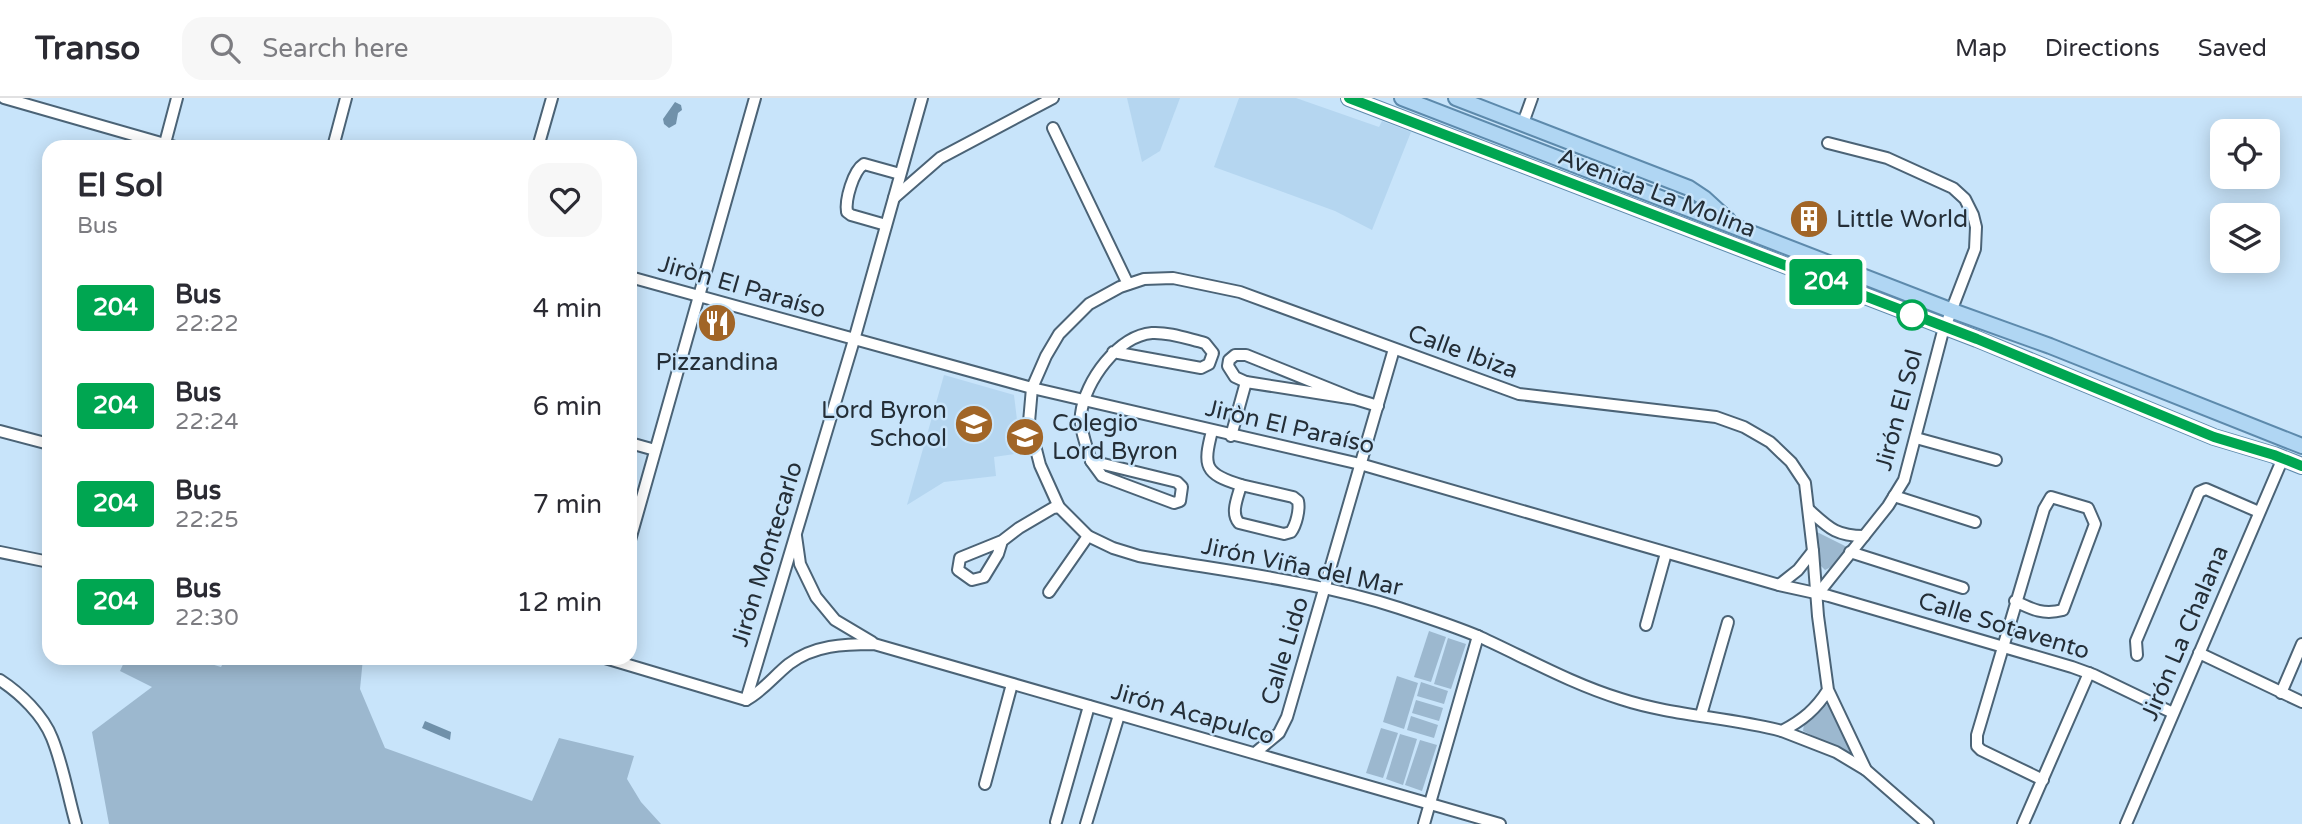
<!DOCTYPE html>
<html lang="en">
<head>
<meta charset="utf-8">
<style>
	:root { --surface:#fff; --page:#f7f7f7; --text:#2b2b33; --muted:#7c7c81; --line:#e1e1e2 }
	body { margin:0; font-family:"Varela Round",sans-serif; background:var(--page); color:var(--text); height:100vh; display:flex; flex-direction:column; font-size:26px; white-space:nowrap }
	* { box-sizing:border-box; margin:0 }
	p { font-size:23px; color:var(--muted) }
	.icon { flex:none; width:38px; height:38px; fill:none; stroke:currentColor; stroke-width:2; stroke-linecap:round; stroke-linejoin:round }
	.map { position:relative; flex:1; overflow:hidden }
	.side { position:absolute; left:42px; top:42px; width:595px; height:525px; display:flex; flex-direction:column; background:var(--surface); border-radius:21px; box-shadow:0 4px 18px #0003 }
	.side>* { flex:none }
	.badge { padding:0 14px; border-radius:5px; font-size:24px; line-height:46px }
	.controls { position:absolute; left:2210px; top:21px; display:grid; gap:14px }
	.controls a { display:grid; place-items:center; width:70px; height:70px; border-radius:14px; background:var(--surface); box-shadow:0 4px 18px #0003; font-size:35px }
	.map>.badge { position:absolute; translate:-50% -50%; box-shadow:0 0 0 4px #fff }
	.round { display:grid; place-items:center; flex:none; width:74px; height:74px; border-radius:21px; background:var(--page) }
	.head { display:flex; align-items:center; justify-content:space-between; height:119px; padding:0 35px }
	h1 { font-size:33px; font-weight:700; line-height:52px }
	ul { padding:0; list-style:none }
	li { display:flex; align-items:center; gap:21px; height:98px; padding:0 35px }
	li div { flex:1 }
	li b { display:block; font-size:26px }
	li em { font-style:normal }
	li .badge { min-width:77px; font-weight:700; text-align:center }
	header { display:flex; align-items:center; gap:42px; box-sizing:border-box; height:98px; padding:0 35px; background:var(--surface); border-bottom:2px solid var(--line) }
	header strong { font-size:33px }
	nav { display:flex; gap:38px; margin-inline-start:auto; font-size:24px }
	.search { width:490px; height:63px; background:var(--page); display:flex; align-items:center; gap:18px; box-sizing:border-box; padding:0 24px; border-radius:21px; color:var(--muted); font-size:26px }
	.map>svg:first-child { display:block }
</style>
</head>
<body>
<header>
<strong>Transo</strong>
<div class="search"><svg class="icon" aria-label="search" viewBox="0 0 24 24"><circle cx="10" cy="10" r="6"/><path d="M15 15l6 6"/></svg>Search here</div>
<nav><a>Map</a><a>Directions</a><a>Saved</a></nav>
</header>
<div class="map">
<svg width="2302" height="726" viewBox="0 0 2302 726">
	<rect width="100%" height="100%" fill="#c8e4fa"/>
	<g fill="#b5d6f0">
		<path d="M1127,0H1180L1160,53L1142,64Z"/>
		<path d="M1239,0H1296L1379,29L1382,23L1411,34L1372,132L1335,113L1214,69Z"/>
		<path d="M944,277L1014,297L1021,355L994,359L996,378L944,384L907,407Z"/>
	</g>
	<g fill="#9cb8cf">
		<path d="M1817,434L1847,449L1831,469L1825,472L1818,465Z"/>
		<path d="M1429,533L1446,539L1431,584L1414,579Z"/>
		<path d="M1448,540L1466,546L1451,591L1434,586Z"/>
		<path d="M126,560H191L221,569L226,560H363L360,591L385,650L532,703L559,640L634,658L627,681L641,704L661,726H109L92,634L152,589L120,573Z"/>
		<path d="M1397,578L1418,585L1404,631L1383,624Z"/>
		<path d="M1421,584L1448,593L1444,606L1417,598Z"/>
		<path d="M1416,602L1443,610L1439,623L1412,615Z"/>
		<path d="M1823,606L1829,607L1851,656L1803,633L1804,626Z"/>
		<path d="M1411,618L1438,627L1434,640L1407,632Z"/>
		<path d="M1381,630L1398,635L1383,680L1366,675Z"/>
		<path d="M1400,636L1417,641L1403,687L1386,681Z"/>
		<path d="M1420,642L1437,647L1422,693L1405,687Z"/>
	</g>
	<g fill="#7091aa">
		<path d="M675,4L681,7L682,12L678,15L676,26L669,30L664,26L663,21Z"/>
		<path d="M425,623L451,634L450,642L422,630Z"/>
	</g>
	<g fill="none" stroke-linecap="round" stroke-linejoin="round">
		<g stroke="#4b6376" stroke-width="14">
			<g id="minor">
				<path d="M4,0L175,49"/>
				<path d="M1523,25L1532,0"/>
				<path d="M1053,30L1128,186"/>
				<path d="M164,49L177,0"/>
				<path d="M333,49L346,0"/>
				<path d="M538,49L552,0"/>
				<path d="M894,100L940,60L1053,0"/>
				<path d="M886,127L851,117L847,114C845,102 853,73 864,66L900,76"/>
				<path d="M630,179L1032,290L1360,366L1779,487L1829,498L2072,569L2094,577L2173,615"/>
				<path d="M1355,301L1246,257H1235L1229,262L1228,268L1235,279L1246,284L1355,301L1378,308"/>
				<path d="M0,333L49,346"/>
				<path d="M1212,333C1203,368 1204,376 1241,387"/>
				<path d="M1231,338L1246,284"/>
				<path d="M1916,340L1996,362"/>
				<path d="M630,345L655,352"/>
				<path d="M1091,363C1087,349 1079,330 1081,316C1085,283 1118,238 1152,235C1170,234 1188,241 1205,245L1213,255L1209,266L1201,270L1113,254"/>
				<path d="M1091,363L1177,384L1182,389L1180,403L1174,405L1102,378Z"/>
				<path d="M1241,387L1293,399L1298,403C1300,412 1296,427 1291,434L1284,436L1239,425C1230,415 1238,399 1241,387Z"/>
				<path d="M1894,398L1975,424"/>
				<path d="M1809,412C1829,430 1836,438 1864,438"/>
				<path d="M796,438L800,466L816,499L835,522L872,544"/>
				<path d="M630,442L755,0"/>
				<path d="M1002,443L998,456L984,479L972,482L958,472L960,460L1002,443L1019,430L1053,410L1059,409"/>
				<path d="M0,454L49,464"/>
				<path d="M1850,454L1963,490"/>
				<path d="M1779,487L1798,472L1813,453"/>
				<path d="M1049,494L1088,438"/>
				<path d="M1817,497L1888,408L1904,382L1942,237L1975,151L1976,129L1973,117L1965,101L1953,90L1887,60L1828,45"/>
				<path d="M2015,503C2033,512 2044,517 2063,512L2095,426L2088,410L2051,399L2044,411L1977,637V648L1981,652L2043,682"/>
				<path d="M1646,527L1666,455"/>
				<path d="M2199,555L2302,604"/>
				<path d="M2137,557L2136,543L2199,394L2206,391L2259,414"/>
				<path d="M605,560L746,602C763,593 774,578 789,566C814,547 844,546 874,546L1500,726"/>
				<path d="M0,582C20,595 43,617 52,640C63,667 68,698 76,726"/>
				<path d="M1828,592C1816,611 1803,622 1782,633C1729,619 1673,618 1621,601C1572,586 1526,560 1480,539C1454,528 1426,519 1399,510C1316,483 1225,473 1139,458L1113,450L1088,438L1059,409L1040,367L1029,324L1032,290L1046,258L1059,236L1089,206L1120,189L1144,181L1173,180L1240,194L1519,296L1716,319L1744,329L1770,344L1791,364L1805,385L1813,453L1818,518L1828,592L1866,672L1928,726"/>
				<path d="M2281,595L2302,546"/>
				<path d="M746,602L854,242L922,0"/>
				<path d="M1701,617L1728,524"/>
				<path d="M1782,633L1836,654L1866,672"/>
				<path d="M1255,655L1279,635L1287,619L1394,251"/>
				<path d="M985,686L1012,586"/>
				<path d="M1056,724L1089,608"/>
				<path d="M1086,726L1119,617"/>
				<path d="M1424,726L1478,538"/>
				<path d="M2023,726L2089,575"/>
				<path d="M2126,726L2283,360"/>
			</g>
		</g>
		<g stroke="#5d8aac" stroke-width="18">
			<g id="major">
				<path d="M1349,0L1977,241L2214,339L2274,357L2302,368"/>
				<path d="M1402,0L1950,212L2050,248L2302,348"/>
				<path d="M1456,0L1689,90L1704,100L1728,122"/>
			</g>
		</g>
		<use href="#minor" stroke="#fff" stroke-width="10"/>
		<use href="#major" stroke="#b0d6f3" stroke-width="14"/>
	</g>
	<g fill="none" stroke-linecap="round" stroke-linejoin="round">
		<g stroke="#fff" stroke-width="16">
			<path id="line" d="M1349,0L1977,241L2214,339L2274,357L2302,368"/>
		</g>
		<use href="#line" stroke="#00a651" stroke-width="10"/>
	</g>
	<defs>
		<g id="building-disc" transform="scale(2.0125)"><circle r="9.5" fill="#a16527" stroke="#c8e4fa"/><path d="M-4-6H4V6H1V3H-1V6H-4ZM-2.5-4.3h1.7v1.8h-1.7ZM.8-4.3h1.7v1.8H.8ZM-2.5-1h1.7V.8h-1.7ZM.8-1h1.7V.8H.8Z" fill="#fff"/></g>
		<g id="restaurant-disc" transform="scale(2.0125)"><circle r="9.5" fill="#a16527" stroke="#c8e4fa"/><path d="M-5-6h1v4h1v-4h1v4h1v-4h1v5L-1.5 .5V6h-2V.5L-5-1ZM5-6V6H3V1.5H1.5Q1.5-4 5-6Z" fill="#fff"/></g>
		<g id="school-disc" transform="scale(2.0125)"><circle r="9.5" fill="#a16527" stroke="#c8e4fa"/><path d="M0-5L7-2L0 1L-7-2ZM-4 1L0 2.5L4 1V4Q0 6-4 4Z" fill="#fff"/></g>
		<g id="university-disc" transform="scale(2.0125)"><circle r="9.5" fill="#a16527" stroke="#c8e4fa"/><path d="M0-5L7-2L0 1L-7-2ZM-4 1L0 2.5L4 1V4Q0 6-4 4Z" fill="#fff"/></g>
	</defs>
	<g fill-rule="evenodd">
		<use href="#building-disc" x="1809" y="121"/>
		<use href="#restaurant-disc" x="717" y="225"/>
		<use href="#school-disc" x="974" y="326"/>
		<use href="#university-disc" x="1025" y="339"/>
	</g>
	<circle fill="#fff" stroke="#00a651" stroke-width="3.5" cx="1912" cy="217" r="14"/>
	<g text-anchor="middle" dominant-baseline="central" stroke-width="5" stroke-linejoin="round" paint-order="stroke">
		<g font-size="24" fill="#242e37" stroke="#c8e4fa">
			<text transform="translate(1657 95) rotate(21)">Avenida La Molina</text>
			<text transform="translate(742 189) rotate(16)">Jiròn El Paraíso</text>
			<text transform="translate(1463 254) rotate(20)">Calle Ibiza</text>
			<text transform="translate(1899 312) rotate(-75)">Jirón El Sol</text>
			<text transform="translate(1290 329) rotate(13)">Jiròn El Paraíso</text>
			<text transform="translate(767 456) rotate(-73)">Jirón Montecarlo</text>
			<text transform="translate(1302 469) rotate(12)">Jirón Viña del Mar</text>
			<text transform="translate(2004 528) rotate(17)">Calle Sotavento</text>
			<text transform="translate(2185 535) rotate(-67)">Jirón La Chalana</text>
			<text transform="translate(1285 553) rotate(-73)">Calle Lido</text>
			<text transform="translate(1193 616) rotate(16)">Jirón Acapulco</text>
		</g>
		<g font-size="24" fill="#242e37" stroke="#c8e4fa" text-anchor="start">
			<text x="1836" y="121">Little World</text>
			<text x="717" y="264" text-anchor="middle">Pizzandina</text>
			<text x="947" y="312" text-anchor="end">Lord Byron<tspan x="947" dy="28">School</tspan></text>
			<text x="1052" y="325">Colegio<tspan x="1052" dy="28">Lord Byron</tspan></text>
		</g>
	</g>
</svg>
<div class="controls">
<a><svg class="icon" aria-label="locate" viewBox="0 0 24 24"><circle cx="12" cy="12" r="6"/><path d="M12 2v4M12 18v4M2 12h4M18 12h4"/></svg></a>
<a><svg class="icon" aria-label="layers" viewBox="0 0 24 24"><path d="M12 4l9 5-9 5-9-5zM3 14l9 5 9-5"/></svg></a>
</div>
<b class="badge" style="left:1826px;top:184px;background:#00a651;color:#fff">204</b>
<section class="side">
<div class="head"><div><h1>El Sol</h1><p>Bus</p></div><a class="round"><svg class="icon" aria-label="heart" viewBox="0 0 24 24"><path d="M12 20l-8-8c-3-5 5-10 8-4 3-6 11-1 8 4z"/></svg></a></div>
<ul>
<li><span class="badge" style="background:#00a651;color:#fff">204</span><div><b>Bus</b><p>22:22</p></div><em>4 min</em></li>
<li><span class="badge" style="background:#00a651;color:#fff">204</span><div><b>Bus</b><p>22:24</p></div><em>6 min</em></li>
<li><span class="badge" style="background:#00a651;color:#fff">204</span><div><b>Bus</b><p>22:25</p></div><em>7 min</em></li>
<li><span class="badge" style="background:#00a651;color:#fff">204</span><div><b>Bus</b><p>22:30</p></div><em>12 min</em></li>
</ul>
</section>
</div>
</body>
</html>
